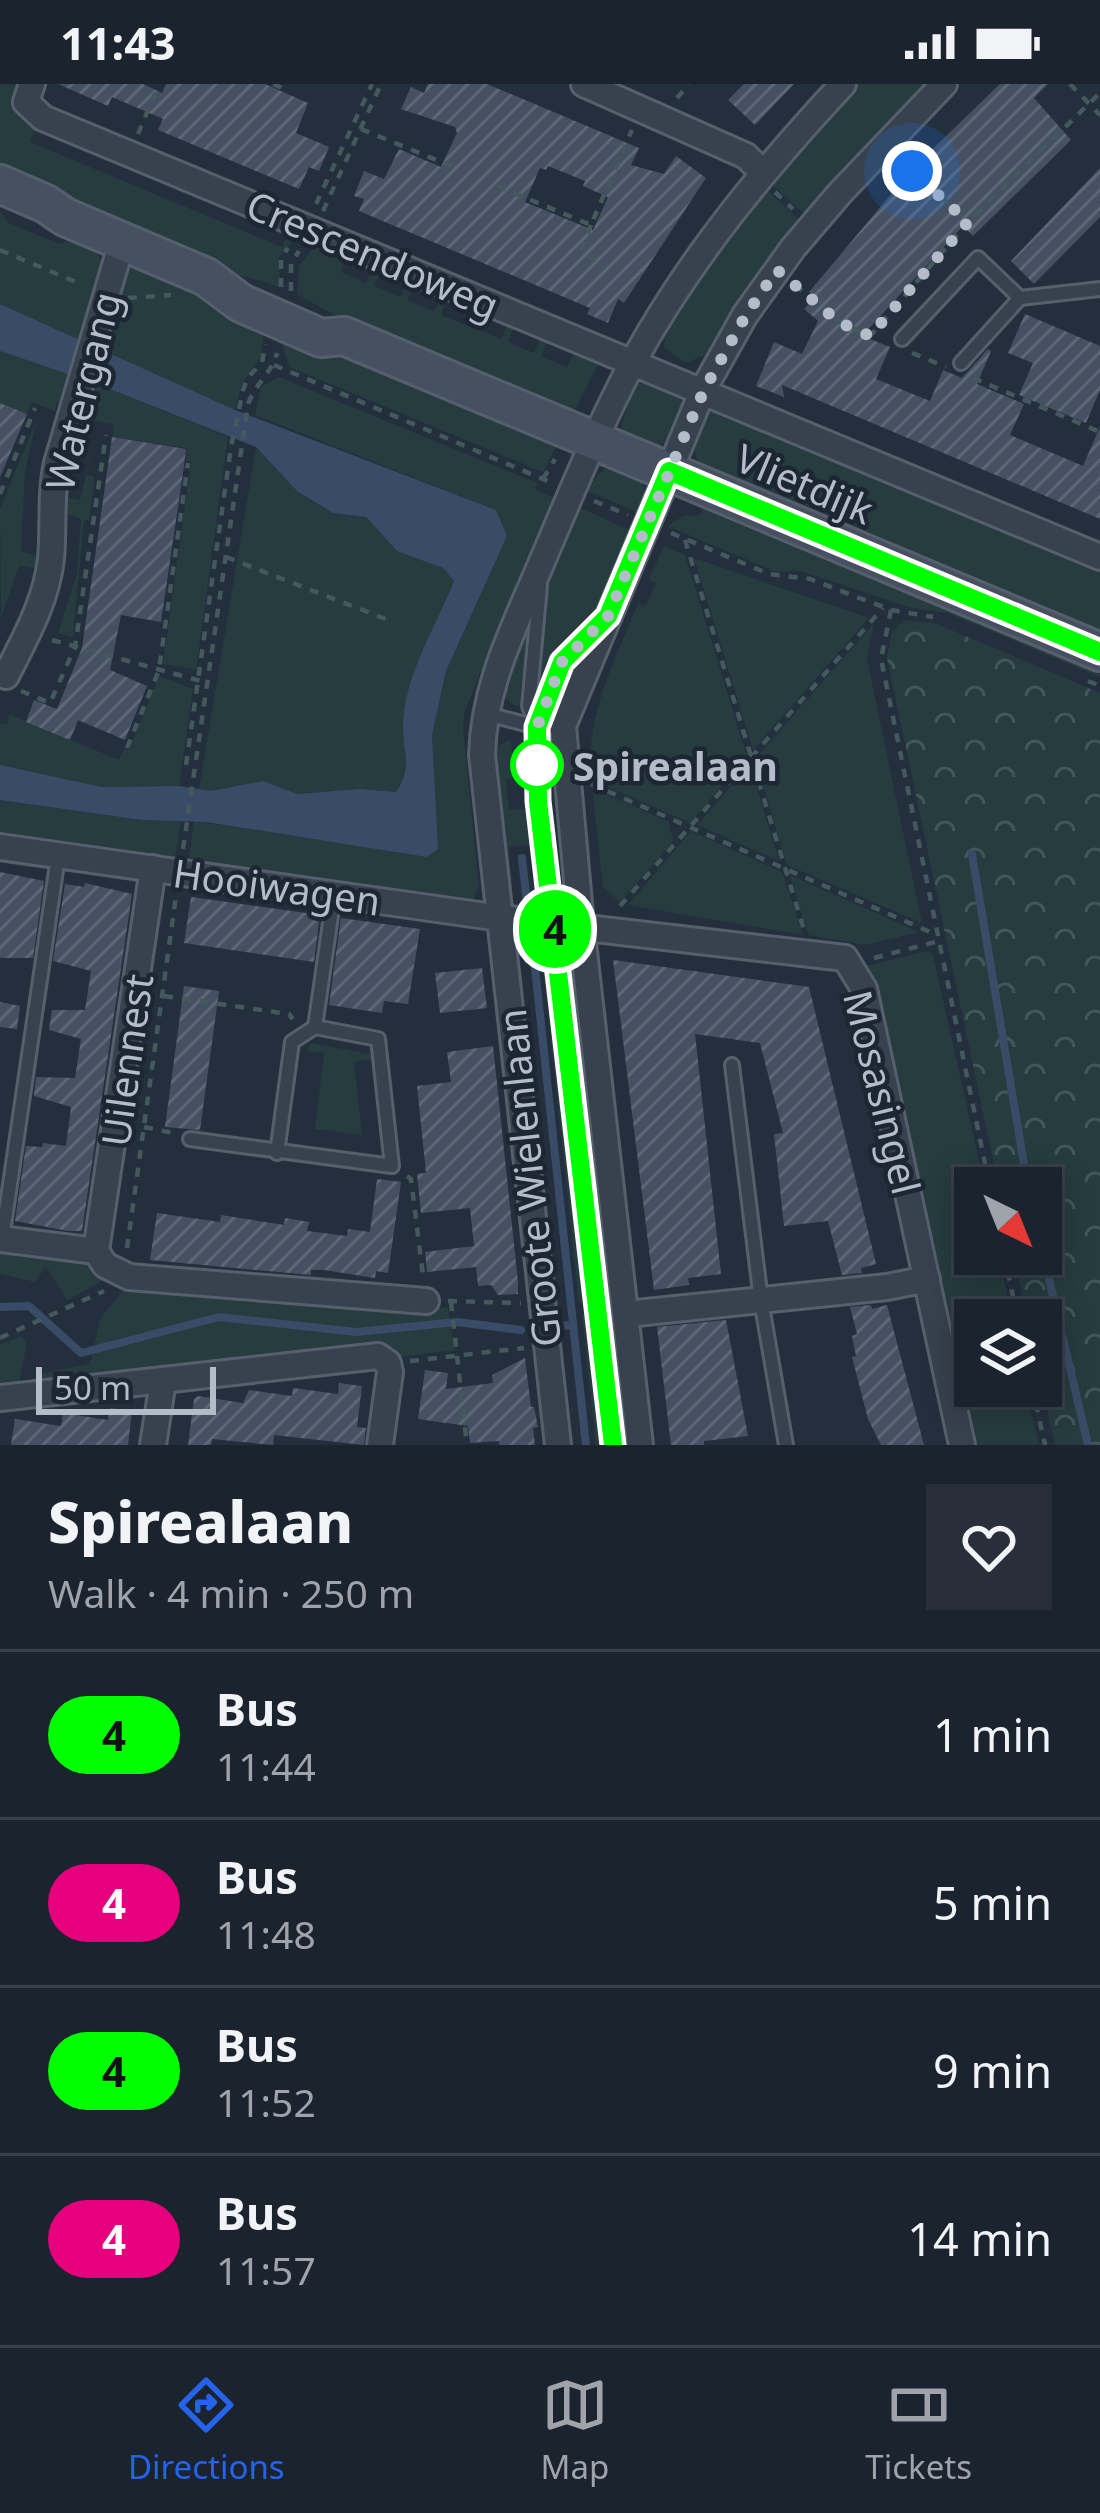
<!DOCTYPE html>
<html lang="en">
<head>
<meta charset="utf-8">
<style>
	:root { --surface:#1b232e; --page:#282f3a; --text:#f1f3f6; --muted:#a0a4aa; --line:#39404a; --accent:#2563eb }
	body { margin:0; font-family:"Noto Sans",sans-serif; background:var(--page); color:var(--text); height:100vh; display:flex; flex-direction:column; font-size:45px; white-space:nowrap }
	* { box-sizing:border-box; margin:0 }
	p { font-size:39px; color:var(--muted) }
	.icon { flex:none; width:66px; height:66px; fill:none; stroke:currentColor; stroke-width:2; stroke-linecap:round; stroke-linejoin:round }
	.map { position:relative; height:1361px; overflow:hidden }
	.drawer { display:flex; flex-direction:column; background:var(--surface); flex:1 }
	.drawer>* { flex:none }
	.badge { padding:0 24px; border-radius:39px; font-size:42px; line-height:78px }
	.needle { width:78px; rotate:137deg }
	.fabs { position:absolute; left:954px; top:1083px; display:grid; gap:24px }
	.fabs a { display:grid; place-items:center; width:108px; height:108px; border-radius:0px; background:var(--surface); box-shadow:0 6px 30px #0003,0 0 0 3px var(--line); font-size:60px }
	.scale { position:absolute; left:36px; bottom:30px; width:180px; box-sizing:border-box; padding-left:12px; border:6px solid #b4bcc9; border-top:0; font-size:33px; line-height:42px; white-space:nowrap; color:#b4bcc9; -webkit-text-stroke:9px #1d2633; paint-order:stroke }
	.you { position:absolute; width:60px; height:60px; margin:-30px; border:9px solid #fff; border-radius:50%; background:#1a73e8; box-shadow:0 0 0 18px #1a73e833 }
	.map>.badge { position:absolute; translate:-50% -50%; box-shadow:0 0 0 6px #fff }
	.round { display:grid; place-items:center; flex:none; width:126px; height:126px; border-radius:0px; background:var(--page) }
	.summary { display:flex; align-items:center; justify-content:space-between; height:204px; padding:0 48px }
	h1 { font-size:57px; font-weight:800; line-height:90px }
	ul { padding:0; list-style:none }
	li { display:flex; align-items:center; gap:36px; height:168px; padding:0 48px; border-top:3px solid var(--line) }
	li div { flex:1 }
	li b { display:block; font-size:45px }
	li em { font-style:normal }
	li .badge { min-width:132px; font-weight:700; text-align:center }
	.status { display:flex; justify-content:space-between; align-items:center; height:84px; padding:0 60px; background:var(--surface); direction:ltr }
	.status svg { height:33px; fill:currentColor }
	.dock { display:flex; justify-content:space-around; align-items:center; height:168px; border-top:3px solid var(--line); background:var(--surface); font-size:33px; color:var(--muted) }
	.dock a { display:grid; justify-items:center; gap:6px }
	.dock .active { color:var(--accent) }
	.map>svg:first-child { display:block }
</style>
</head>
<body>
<div class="status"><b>11:43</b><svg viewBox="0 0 49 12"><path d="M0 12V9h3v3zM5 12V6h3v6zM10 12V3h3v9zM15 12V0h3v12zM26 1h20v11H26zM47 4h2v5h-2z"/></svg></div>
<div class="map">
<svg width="1100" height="1361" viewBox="0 0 1100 1361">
	<defs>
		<pattern id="forest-crowns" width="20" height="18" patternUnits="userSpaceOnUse" patternTransform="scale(3)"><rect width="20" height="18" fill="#263c3f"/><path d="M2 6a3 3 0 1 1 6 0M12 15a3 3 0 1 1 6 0" fill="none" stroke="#435659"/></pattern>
		<pattern id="building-hatch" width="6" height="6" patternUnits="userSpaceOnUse" patternTransform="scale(3)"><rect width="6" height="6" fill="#455162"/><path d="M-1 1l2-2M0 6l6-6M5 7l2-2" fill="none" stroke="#5d6877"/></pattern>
	</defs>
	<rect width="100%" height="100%" fill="#242f3e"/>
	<g fill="#263c3f">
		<path d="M0,0H22L17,12L19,30L36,41L30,58L282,163L290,147L299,151L279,173L280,203L223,186L0,92Z"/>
		<path d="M856,0H932L808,133L767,96Z"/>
		<path d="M762,102L803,139L710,275L704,271L686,279L664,264L665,255L659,252Z"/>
		<path d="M0,128L10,140L60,160L75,155L92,158L101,177L82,257L0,220Z"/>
		<path d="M318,158L347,171L341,188L366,199L374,183L381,186L374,202L400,213L408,197L414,199L407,216L434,227L442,211L448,214L441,231L468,242L475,226L481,228L474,244L501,255L508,240L514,242L508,258L534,269L541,254L548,256L541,272L567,283L575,268L599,278L573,330L343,236L297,210L299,182Z"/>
		<path d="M139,178L265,238L261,272L241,302L235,326L100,268L125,186Z"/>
		<path d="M283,246L558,359L543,388L289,283L280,254Z"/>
		<path d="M0,267L72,291L66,312L57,318L55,327L31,318L27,330L0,319Z"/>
		<path d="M279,293L537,399L535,406L554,414L465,626L463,644L479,802L471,820L189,776L194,737L427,772L437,765L432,651L446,587L507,452L496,426L255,331L261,303Z"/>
		<path d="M649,297L674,307L684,321L680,341L675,340L671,354L655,365L627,352L621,341L628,320L624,318L634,301Z"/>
		<path d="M92,298L228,353L196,586L163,580L191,378L186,377L187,364L112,353L114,340L89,336L92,327L85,322Z"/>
		<path d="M712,327L1100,488V556L702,384C688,363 691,343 712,327Z"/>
		<path d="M36,337L25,388L21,467L38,473L37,485L19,482L1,534L0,425Z"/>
		<path d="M95,353L87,390L95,393L89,436L84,437L73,553L58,549L77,489L81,435L62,428L64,413L80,416Z"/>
		<path d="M256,363L297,407L333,429L366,433L397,466L443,484L454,497C436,542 403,594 403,643C403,672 413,682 396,708L360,705L297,710L263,697L211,707L199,705Z"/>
		<path d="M611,381L643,398L645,412L638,428L587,407L599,390Z"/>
		<path d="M705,420L1100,580V593L948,529L912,524L800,487L776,488L668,442L683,432L700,431Z"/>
		<path d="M576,422L634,448L609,507L552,584L533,620L552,477Z"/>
		<path d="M664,462L685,471L747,673L690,739L590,695C587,628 613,580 638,520L646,521L656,499L649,495Z"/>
		<path d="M694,474L869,534L753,666Z"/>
		<path d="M531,528L519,623C479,609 519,555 531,528Z"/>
		<path d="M874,539L867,575L922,839L787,781L755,675Z"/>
		<path d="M159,592L193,605L179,702L102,703L0,681V639L7,641L9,630L119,676L124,665L129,666Z"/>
		<path d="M511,655L514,694L506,695L509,726L524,725L542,779L547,826L537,825L529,761L508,763L514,821L505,811L490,682L497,680L495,663Z"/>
		<path d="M750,681L779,777L697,741Z"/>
		<path d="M592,704L669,738L673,757L620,818L603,803Z"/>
		<path d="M0,716L142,736L181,737L174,779L0,755Z"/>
		<path d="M691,747L782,788L803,851L628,821Z"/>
		<path d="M790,791L919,848L865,861L808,851Z"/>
		<path d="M541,865L552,868L590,1217L579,1218Z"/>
		<path d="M519,867L557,1209L548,1210L511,868Z"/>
		<path d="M928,867L933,871L985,1104H975V1170H999L1012,1236H975V1302H1025L1039,1361H971L866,882Z"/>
		<path d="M567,875L578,877L616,1214H605Z"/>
		<path d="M310,959L371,970L373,975L354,978L362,1051L315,1045L324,969L307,967Z"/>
		<path d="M0,1166L72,1172L112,1192L67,1216L46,1182L35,1198L0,1190Z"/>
		<path d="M126,1202L448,1224L454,1266L399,1273L388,1264L0,1307V1261L21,1252L27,1259L18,1303L44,1289L90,1280L100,1235Z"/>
		<path d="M592,1229L602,1361H596L582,1230Z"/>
	</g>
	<path fill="url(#forest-crowns)" d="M904,536L937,540L1100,609V1361H1055L1041,1299V1236H1028L1013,1170H1041V1104H999L887,574L892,548Z"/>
	<path fill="#394c67" d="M0,220L235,326L496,426L507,452L446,587L432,651L438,765L427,773L206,738L142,736L0,716V681L102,703L179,702L211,707L263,697L297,710L360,705L396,708C413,682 403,672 403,643C403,594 436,542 454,497L443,484L397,467L366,433L333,429L297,407L256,363L92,298L0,267Z"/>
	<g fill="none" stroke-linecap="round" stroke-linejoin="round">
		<g stroke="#394c67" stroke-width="8">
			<path d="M972,770L1028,1104"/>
			<path d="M522,774L527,819"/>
			<path d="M533,865L586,1361"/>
			<path d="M1041,1161L1088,1361"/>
			<path d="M0,1223L29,1222L81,1269L219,1233L356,1248L457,1238L521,1246"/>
			<path d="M559,1242L573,1241"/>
		</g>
	</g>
	<g fill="url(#building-hatch)" fill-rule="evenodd">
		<path d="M58,0H143L162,9L166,0H265L308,19L296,49L329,63L319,87L309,83L299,105L158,46L163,35L112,13L108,22Z"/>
		<path d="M428,0H487L639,64L631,81L664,90L676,72L706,94L624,219L618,215L608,239L587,230L590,224L359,127L364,115L354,112L364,87L384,95L399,65L441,83L457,49L455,43L401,25L411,3L424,9ZM548,82L585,97L583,102L608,113L593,146L525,118L540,84L546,86Z"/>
		<path d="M744,0H794L755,41L728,16Z"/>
		<path d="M1000,0H1048L1034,14L1071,56L973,152L963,142L862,252L890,263L876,295L930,317L943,286L962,294L988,265L991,267L977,300L1024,320L1010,351L1083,382L1100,343V435L782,301L784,313L756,302L774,258L802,270L818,237L804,225L815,213L809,208L914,83Z"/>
		<path d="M1100,84V133L1034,200L1011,177Z"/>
		<path d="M1025,230L1100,262V306L1086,339L1019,311L1033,279L1008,269Z"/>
		<path d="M0,319L27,330L0,393Z"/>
		<path d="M112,353L186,365L183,389L161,538L121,531L110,586L147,602L125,656L78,636L70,656L26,638L34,616L57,625L82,564Z"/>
		<path d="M0,788L44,797L33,874H0Z"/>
		<path d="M85,799L132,810L82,1147H68L15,1137L26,1062L42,1063L43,1059L66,1062L71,1023L34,1012L36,993L75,994L81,955L49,946L52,926H85L91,887L53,877L65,800L84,803Z"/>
		<path d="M191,813L320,831L314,878L184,859Z"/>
		<path d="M341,834L420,845L408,920L384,917L382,929L329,921Z"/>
		<path d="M613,876L809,903L876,1180L861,1184L862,1189L842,1191L828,1137L784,1142L774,1050L783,1049L760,959L695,950L721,1190L688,1194L689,1201L654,1206Z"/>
		<path d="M482,884L487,924L440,929L435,889Z"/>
		<path d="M184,902L219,907L200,1046L165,1043Z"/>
		<path d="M0,918L20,922L17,945L0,943Z"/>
		<path d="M493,962L518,1198V1210L498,1211L491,1201L478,1202L476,1183L427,1188L425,1168L474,1162L470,1124L421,1129L417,1090L426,1089L417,1002L451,998L447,968Z"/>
		<path d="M377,1095L401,1098L388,1189L376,1187L375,1194L324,1186H311V1191L150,1176L157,1129L220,1138L221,1131L284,1141L285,1134L309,1138L307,1147L347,1152L348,1145L370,1148Z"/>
		<path d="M871,1221L872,1225L887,1221L924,1361H881L868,1335L852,1273L856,1272L852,1252L857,1250L850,1223Z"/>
		<path d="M726,1236L748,1352L704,1357V1361H671L657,1243Z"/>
		<path d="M525,1274L531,1323H534L538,1343L533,1344L535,1361H499V1357L470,1359L468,1342L418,1335L425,1286L448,1289L446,1305L493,1299L492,1291Z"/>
		<path d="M339,1299L362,1302L357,1343L366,1344L364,1361L274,1351L273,1361L212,1355L211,1361H188L194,1315L198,1312L243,1319L249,1306L292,1312L293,1304L338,1310Z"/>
		<path d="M110,1324L132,1328L128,1361H11L15,1335L61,1342L63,1329L108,1336Z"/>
	</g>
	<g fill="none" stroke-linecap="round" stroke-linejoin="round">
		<g stroke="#565f6c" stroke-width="18">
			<g id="lane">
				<path d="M902,255L978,174L1020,214L1100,205"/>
				<path d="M961,279L1020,214"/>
				<path d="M599,540L562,578L537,643V680L613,1361"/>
				<path d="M483,629L537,643L563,642"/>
				<path d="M537,642L529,622L540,502"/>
				<path d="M732,981L761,1216L786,1361"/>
				<path d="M190,1055L392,1082L378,955L315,943L334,811"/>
				<path d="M277,1069L292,958L315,943"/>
				<path d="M2,1155L58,773"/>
			</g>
		</g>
		<g stroke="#565f6c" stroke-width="30">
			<g id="street">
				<path d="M32,0L26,18L43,34L1100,473"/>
				<path d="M584,0L746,72L762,88"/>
				<path d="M6,592C25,554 46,518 51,475C54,443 50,411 57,379L122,158"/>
				<path d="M0,763L500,834L845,874L864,905L962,1361"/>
				<path d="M0,1155L96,1167"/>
				<path d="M96,1167L153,784"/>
				<path d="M96,1167L105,1181L129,1193L426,1217"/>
				<path d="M627,1230L887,1203L927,1195"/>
				<path d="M0,1314L378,1272L388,1279L390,1288L380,1361"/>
				<path d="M153,1361L163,1297"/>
				<path d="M558,1361L482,671C484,600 514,544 541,480C570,412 598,343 633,278C689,175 763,86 843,0"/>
				<path d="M640,1361L581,841L563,642L703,306L745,231L793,164L840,109L944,0"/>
			</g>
		</g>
		<g stroke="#565f6c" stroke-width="42">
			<path id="secondary" d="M0,100L46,120L65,133L206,193L241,219L321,254L344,252L1100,568"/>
		</g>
		<g stroke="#44595c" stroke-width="4.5" stroke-dasharray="9 9" stroke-linecap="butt">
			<path d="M273,0L289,7"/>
			<path d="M1070,0L1100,31"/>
			<path d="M677,14L689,0"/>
			<path d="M361,45L461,86"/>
			<path d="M138,50L159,0"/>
			<path d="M902,77L968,138"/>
			<path d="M497,102L591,141L632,46"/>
			<path d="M775,108L793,125"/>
			<path d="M316,120L372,0"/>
			<path d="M323,127L381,0"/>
			<path d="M591,141L581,165L603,184"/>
			<path d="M0,166L83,201"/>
			<path d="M795,201L839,238L870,252L968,138L1100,9"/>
			<path d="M281,203V174L288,164"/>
			<path d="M291,207V180L299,167"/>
			<path d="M128,214L171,211"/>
			<path d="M912,269L946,283"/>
			<path d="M274,281L550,398"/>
			<path d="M973,294L1100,348"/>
			<path d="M543,395L555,375"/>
			<path d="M0,410L35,324"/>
			<path d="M594,417L628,431"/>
			<path d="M671,449L769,490L810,495L891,526L933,533"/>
			<path d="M685,456L804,846"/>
			<path d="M226,473L388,536"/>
			<path d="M891,526L881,575L990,1104"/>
			<path d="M52,556L208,599"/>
			<path d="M1088,597L1100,602"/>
			<path d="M21,607L50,619L75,563L106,351"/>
			<path d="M127,664L159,586L188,379"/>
			<path d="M186,681L231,363L243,306L248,293L262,279L265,260"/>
			<path d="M591,700L937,851"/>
			<path d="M183,765L248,320C256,299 273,287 277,269"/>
			<path d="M620,822L883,524"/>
			<path d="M874,874L939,857"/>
			<path d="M164,912L289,930L293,935"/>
			<path d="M144,1043L173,1049"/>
			<path d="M407,1092L411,1095L423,1192"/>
			<path d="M127,1164L176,812"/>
			<path d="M1004,1170L1018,1236"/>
			<path d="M448,1217L521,1219"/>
			<path d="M451,1218L467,1361"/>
			<path d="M0,1254L104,1207"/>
			<path d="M410,1277L524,1264"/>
			<path d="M1032,1302L1045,1361"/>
		</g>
		<use href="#lane" stroke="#38414e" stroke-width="12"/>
		<use href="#street" stroke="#38414e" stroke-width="24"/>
		<use href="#secondary" stroke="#465061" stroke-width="36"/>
	</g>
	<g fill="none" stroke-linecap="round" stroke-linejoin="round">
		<g stroke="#fff" stroke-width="27">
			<path id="line" d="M613,1361L538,717L537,643L562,578L608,532L669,387L1100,568"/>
		</g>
		<use href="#line" stroke="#0f0" stroke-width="18"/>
		<path stroke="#b4bcc9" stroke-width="12" stroke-dasharray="0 21.6" d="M537,681V643L562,578L608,532L704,306L746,231L777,186L839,238L870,252L968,138L912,87"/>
	</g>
	<circle fill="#fff" stroke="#0f0" stroke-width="6" cx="537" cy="681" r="24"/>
	<g text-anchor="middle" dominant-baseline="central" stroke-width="9" stroke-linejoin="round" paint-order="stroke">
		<g font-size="39" fill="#b4bcc9" stroke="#1d2633">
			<text transform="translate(373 170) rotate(23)">Crescendoweg</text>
			<text transform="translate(82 307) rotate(-76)">Watergang</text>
			<text transform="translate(805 399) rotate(23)">Vlietdijk</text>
			<text transform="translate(277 802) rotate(8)">Hooiwagen</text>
			<text transform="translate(126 976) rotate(-82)">Uilennest</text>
			<text transform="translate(883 1008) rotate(76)">Mosasingel</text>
			<text transform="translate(528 1094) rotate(-96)">Groote Wielenlaan</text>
		</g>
		<g font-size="39" font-weight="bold" fill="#b4bcc9" stroke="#1d2633" text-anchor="start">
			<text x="573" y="681">Spirealaan</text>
		</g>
	</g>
</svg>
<div class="fabs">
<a><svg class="needle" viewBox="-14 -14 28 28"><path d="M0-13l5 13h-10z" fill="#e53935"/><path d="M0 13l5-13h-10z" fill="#a0a4aa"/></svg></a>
<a><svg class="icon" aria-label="layers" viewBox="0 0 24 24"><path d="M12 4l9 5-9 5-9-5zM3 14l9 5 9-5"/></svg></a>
</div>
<div class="scale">50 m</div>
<div class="you" style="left:912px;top:87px"></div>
<b class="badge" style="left:555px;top:845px;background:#0f0;color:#111">4</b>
</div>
<section class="drawer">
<div class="summary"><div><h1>Spirealaan</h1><p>Walk · 4 min · 250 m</p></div><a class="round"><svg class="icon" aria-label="heart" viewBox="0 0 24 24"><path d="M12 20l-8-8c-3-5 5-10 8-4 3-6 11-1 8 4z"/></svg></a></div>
<ul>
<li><span class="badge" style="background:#0f0;color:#111">4</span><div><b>Bus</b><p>11:44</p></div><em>1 min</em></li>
<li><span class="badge" style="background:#e6007e;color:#fff">4</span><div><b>Bus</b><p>11:48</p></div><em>5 min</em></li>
<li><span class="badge" style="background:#0f0;color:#111">4</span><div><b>Bus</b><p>11:52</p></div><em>9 min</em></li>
<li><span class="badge" style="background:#e6007e;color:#fff">4</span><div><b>Bus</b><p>11:57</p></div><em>14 min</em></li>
</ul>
</section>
<nav class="dock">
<a class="active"><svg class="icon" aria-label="directions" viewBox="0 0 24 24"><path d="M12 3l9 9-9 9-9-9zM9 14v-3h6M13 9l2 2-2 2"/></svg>Directions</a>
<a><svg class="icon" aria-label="map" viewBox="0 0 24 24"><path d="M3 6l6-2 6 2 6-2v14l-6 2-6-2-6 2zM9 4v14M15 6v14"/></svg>Map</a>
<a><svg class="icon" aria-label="tickets" viewBox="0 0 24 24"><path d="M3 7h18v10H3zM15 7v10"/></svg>Tickets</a>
</nav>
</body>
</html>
